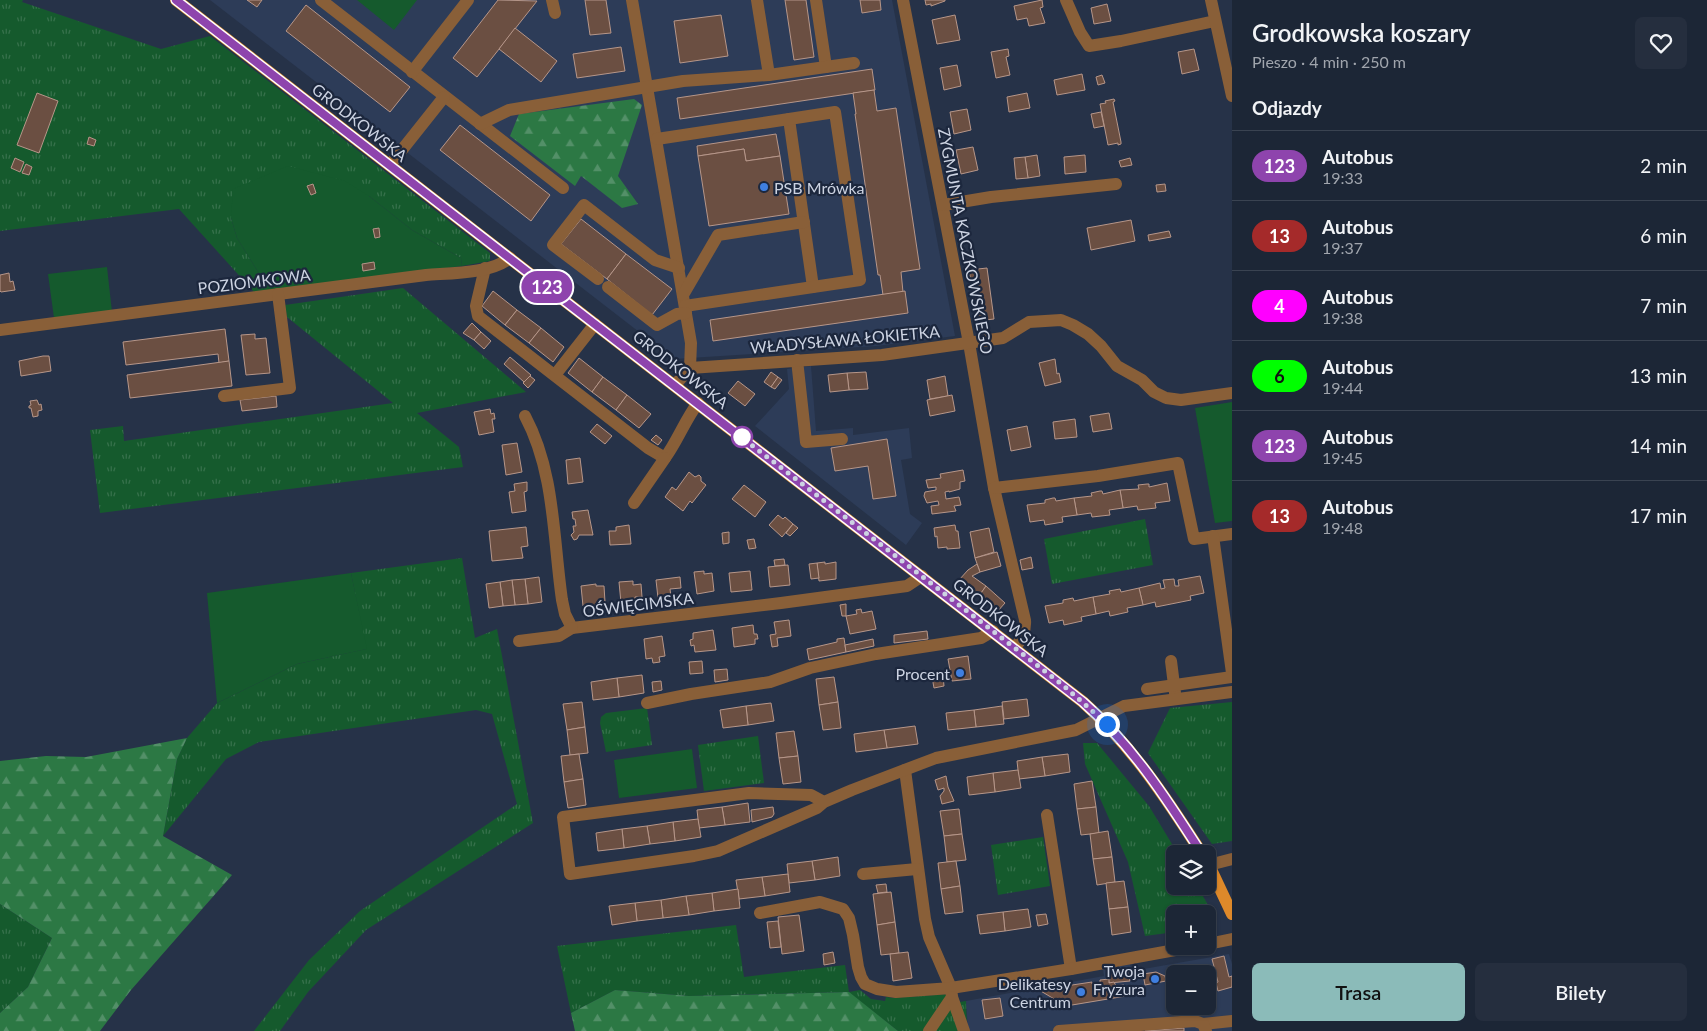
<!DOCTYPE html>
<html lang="pl">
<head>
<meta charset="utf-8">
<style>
	:root { --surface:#1c2636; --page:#252e3e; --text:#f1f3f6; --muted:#a0a5ad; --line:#3a4351; --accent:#8bbbb9 }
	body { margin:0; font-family:Lato,sans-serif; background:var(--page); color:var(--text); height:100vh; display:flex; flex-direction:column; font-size:19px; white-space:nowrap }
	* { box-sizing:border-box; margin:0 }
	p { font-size:16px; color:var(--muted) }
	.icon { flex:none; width:28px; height:28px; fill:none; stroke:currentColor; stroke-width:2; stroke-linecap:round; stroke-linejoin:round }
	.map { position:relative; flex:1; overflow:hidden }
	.panel { display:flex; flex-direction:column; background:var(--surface); width:475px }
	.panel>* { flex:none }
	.badge { padding:0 10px; border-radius:16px; font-size:18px; line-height:32px }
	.tools { position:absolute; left:1166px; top:845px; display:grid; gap:10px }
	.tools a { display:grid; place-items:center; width:50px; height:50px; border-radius:8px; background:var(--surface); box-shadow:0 1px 4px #0004,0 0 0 1px var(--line); font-size:25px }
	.you { position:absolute; width:25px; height:25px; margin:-12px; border:4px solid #fff; border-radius:50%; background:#1a73e8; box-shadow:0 0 0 8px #1a73e833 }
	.map>.badge { position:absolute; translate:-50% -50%; box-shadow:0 0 0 2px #fff }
	h2 { padding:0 20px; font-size:19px; line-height:45px }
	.round { display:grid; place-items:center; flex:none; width:52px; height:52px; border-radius:8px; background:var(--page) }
	.overview { display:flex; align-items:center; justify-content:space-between; height:85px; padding:0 20px }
	h1 { font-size:24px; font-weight:600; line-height:38px }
	.cta { display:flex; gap:10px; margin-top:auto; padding:10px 20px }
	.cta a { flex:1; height:58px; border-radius:8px; background:var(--accent); color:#111; font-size:20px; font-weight:600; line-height:58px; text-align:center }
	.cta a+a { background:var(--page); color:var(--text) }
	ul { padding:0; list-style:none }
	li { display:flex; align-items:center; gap:15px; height:70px; padding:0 20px; border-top:1px solid var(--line) }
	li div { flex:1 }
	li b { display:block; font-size:19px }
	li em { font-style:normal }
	li .badge { min-width:55px; font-weight:700; text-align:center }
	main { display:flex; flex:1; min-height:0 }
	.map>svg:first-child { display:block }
</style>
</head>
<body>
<main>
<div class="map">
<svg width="1232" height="1031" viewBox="0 0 1232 1031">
	<defs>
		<pattern id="grass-tufts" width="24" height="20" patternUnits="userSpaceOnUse" patternTransform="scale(1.25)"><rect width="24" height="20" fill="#155a2d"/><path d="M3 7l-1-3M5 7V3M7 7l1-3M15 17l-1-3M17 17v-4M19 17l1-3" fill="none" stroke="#36714b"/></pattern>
		<pattern id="forest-firs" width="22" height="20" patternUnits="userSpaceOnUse" patternTransform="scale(1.25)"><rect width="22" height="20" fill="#2c7844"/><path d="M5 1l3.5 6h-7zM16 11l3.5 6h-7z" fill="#539068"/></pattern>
	</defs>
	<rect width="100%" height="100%" fill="#263248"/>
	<g fill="#2d3c58" fill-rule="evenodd">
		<path d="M210,0H892L955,336L876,346L674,359Z"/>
		<path d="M811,366L816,431L853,428V435L909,428L912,458L901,460L910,514L922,523L906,545L755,426L789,389L787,369Z"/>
		<path d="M1229,954L1232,964V1031H968L966,1001L1104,976L1103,969L1130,964L1132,971ZM1175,974H1208V1006H1175Z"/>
	</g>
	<g fill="url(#grass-tufts)">
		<path d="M0,0H23L22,2L161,49L210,36L490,253V261L462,266L461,258L412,230L369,196L231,218L237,238L270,291L255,293L179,209L0,231Z"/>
		<path d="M403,288L526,392L417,413L459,447L463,467L100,513L90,430L123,426L124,441L393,403L287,317L285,305Z"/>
		<path d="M1145,519L1153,565L1052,584L1044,539Z"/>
		<path d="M462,558L475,638L497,629L533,823L366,930L308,992L280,1031H254L309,960L360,911L517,804L492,714L476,710L259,742L226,759L163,836L177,759L187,738L217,703L297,664L366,649L351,573Z"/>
		<path d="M1232,702V841L1212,844L1148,753L1170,708Z"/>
		<path d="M647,708L652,745L606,752L600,723L601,717L606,713Z"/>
		<path d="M758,736L764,783L704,791L698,745Z"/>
		<path d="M1083,743H1097L1149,806L1178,854H1175V886H1197L1211,910L1215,926L1208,927V914H1175V932L1145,936L1128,862L1085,764Z"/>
		<path d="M1043,837L1050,886L998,895L991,845Z"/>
		<path d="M0,904L52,938L28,987L0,1013Z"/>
		<path d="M736,925L744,977L845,965L849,992L860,990L871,999L885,1001L886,997L893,998L949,994L925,1031H898L848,992L689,996L615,990L571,1013L557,946Z"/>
		<path d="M966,1001L967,1028L956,1031H933L952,1003Z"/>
	</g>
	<g fill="url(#forest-firs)">
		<path d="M634,99L642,105L618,176L638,204L622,208L581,176L575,186L510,136L519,114Z"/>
		<path d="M187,738L177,759L163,836L232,875L131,990L100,1031H0V1013L28,987L52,938L0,904V761L46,756L86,757Z"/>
		<path d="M615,990L689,996L849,992L898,1031H575L571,1013Z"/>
	</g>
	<g fill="#155a2d">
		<path d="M357,0H417L394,30Z"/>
		<path d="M288,166L345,181L369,196L412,230L461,258L462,266L270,291L237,238L231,218L233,189Z"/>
		<path d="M107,267L112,312L54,318L48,274Z"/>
		<path d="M1232,402V521L1215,523L1195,408Z"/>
		<path d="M351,573L367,649L297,664L217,703L207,593Z"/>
		<path d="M692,749L697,788L619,798L614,760Z"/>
	</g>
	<g fill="#6b4f42" stroke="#b69689">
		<path d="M247,0H262L257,7Z"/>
		<path d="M498,0L537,1L477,77L453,58Z"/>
		<path d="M585,0H606L611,33L590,35Z"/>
		<path d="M785,0H806L814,57L794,60Z"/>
		<path d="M860,0H880L881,10L862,13Z"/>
		<path d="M925,0H945V1L931,6V4L926,5Z"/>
		<path d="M1042,0L1043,7L1040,8L1045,23L1029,26L1027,18L1017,20L1014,6Z"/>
		<path d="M1107,4L1111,21L1094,24L1091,8Z"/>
		<path d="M306,5L410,87L390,112L286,31Z"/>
		<path d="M721,15L728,56L680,63L674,21Z"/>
		<path d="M955,15L960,40L937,44L932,20Z"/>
		<path d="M515,28L557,61L541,82L499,49Z"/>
		<path d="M621,47L625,71L577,78L573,54Z"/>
		<path d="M1008,49L1009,56L1006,57L1010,75L996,78L991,52Z"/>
		<path d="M1194,49L1199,70L1182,74L1178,52Z"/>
		<path d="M957,65L961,86L944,90L940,68Z"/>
		<path d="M872,69L875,90L680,119L677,98Z"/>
		<path d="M1082,74L1085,90L1057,95L1054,80Z"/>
		<path d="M1102,75L1105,83L1098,85L1096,77Z"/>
		<path d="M874,90L877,111L896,108L920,269L901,272L903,292L883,295L880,275H878L855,114H856L853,93Z"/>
		<path d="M37,93L58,101L39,153L17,145Z"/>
		<path d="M1027,93L1030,108L1009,112L1007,97Z"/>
		<path d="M1114,99L1115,101L1113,102L1121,142V144L1118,145V143L1108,145L1100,104L1106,103L1105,101Z"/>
		<path d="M967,109L971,130L954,134L950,112Z"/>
		<path d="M1101,112L1104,126L1094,128L1091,114Z"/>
		<path d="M460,125L550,195L531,221L440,150Z"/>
		<path d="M776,134L780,156L746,161L744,149L698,156L697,146Z"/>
		<path d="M89,137L96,140L94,146L87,144Z"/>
		<path d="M973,147L978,170L961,174L956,150Z"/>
		<path d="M744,149L746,161L780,156L789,214L709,226L698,156Z"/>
		<path d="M1037,155L1040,176L1028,178L1025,157Z"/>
		<path d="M1085,155L1086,172L1065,174L1064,157Z"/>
		<path d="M1025,157L1028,178L1016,179L1014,158Z"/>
		<path d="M15,158L24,162L20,172L11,168Z"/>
		<path d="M1130,158L1132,165L1121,167L1119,161Z"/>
		<path d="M26,164L32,167L29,175L22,173Z"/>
		<path d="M313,184L316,193L311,195L307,186Z"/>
		<path d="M1165,184L1166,191L1157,192L1156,185Z"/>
		<path d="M581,219L626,254L607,279L561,244Z"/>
		<path d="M1131,220L1135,241L1091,250L1087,228Z"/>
		<path d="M379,228L380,237L375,238L373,229Z"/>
		<path d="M1169,231L1171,237L1149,241L1148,235Z"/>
		<path d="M626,254L672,289L652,315L607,279Z"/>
		<path d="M374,262L375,269L363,271L362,264Z"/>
		<path d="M987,268L994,319L977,321L969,270Z"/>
		<path d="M9,273L10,282L13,281L15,290L1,292L0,291V275Z"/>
		<path d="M493,291L517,310L505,325L482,306Z"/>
		<path d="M905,291L908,313L713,341L710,320Z"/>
		<path d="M517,310L541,328L529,343L505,325Z"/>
		<path d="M472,323L481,332L474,340L463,333Z"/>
		<path d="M541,328L564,347L553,362L529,343Z"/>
		<path d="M225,329L229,361L219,363L218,354L126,365L123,342Z"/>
		<path d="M481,332L491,341L484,349L474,340Z"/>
		<path d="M255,334V339L266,338L270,373L246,375L241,335Z"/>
		<path d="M43,356H49L51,371L21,376L19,361Z"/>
		<path d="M510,357L531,375L524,382L504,364Z"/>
		<path d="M579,358L603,377L592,392L568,373Z"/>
		<path d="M1055,359L1057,374L1059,373L1061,382L1045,386L1039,363Z"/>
		<path d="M229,361L232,386L130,398L127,375Z"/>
		<path d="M771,372L778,377L771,387L764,382Z"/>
		<path d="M866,372L868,389L849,390L847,373Z"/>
		<path d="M847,373L849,390L830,392L828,375Z"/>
		<path d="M530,376L535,380L528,388L523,383Z"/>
		<path d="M945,376L948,396L930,399L927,380Z"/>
		<path d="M603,377L627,395L616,410L592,392Z"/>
		<path d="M778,377L782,380L775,389L771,387Z"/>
		<path d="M738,381L755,394L745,406L728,393Z"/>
		<path d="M627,395L651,414L639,428L616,410Z"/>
		<path d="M952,395L955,411L930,416L927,400Z"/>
		<path d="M276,396L277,407L242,411L240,400Z"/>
		<path d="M37,400L39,405L41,404L42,410L38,411V416L33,417L31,408H29V406L31,405L30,401Z"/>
		<path d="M490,409L491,414L494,413L495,419H492L494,432L479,435L474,412Z"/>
		<path d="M1109,413L1112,429L1093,432L1090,416Z"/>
		<path d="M1075,419L1077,437L1055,439L1053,422Z"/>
		<path d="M597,424L612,436L605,444L590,432Z"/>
		<path d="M1027,426L1031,447L1011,451L1007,430Z"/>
		<path d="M656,435L662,440L658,445L651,440Z"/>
		<path d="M887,439L896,496L873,499L868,466L835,471L831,448Z"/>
		<path d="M517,443L522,472L506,475L502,445Z"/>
		<path d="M580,458L583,482L568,484L566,460Z"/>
		<path d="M963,470L965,481L960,482V489L949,492V491L945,492L946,499L959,497L961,505L954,506L956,511L932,514L931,506L939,505L938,501L927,503L924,496L925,492L936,490V487L928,488L926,480L941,478L940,474Z"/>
		<path d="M689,472L695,477L699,475L701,477V481L706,485L692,503L690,501L683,511L665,497L672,487L676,490Z"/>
		<path d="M527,482V491L524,492L526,511L512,513L509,492L515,491L514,484Z"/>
		<path d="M1167,483L1170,501L1155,503L1156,508L1138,510L1137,506L1123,508L1120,490L1139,489L1138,485L1147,484H1149V487Z"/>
		<path d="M744,485L766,502L755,517L732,499Z"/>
		<path d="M1120,490L1123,508L1109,510L1110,515L1092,517L1091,513L1077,515L1074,498L1092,496L1091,493L1100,491H1102L1103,494Z"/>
		<path d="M1053,498H1055L1056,501L1074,498L1077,515L1062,517L1063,522L1045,525L1044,520L1030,522L1027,505L1045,503V500Z"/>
		<path d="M588,510L593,535H579L577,539L574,540L571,535L574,532L573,526H576L575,519H573L572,512Z"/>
		<path d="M778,515L783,519L785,517L793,524L782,537L769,525Z"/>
		<path d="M793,524L798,528L790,536L786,533Z"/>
		<path d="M629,525L631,544L610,545L609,531H616V527Z"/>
		<path d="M955,525L956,531H958L960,548L947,549V547L938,548L937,536L935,537L934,528Z"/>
		<path d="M526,527L528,546L521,547L523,558L492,561L489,531Z"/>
		<path d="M989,528L994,552L975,558L970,532Z"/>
		<path d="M729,532V543L723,544L722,533Z"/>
		<path d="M754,539L756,548L749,549L747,540Z"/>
		<path d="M997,552L1001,566L980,572L975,558Z"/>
		<path d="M1031,557L1033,568L1022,570L1020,560Z"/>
		<path d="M784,559L785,565L775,566L774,560Z"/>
		<path d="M825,562V564L836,562V579L819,581L817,563Z"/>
		<path d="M817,563L819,578L811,579L809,564Z"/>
		<path d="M977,564L980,572L972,576L986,586L979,596L959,580L968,570Z"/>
		<path d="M788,565L790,585L770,587L768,567Z"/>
		<path d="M704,571V574L712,573L714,591L697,594L694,572Z"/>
		<path d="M750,571L752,590L731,592L729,573Z"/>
		<path d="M1200,576L1204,593L1190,596L1191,600L1156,607L1155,602L1143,605L1139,588L1160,583L1161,589L1165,588L1163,580L1174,579L1175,586H1179L1178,580Z"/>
		<path d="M539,577L542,602L528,604L525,579Z"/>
		<path d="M680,577L681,588L670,589L671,597L658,598L656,580Z"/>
		<path d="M525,579L528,604L515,605L512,580Z"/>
		<path d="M512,580L515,605L503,606L500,582Z"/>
		<path d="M633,581V585L641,584L642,597H635V601L621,603L619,582Z"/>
		<path d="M500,582L503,606L489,608L486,584Z"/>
		<path d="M596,584V586H604L605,602H598V605L583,606L581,586Z"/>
		<path d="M986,586L1005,603L997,612L979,596Z"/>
		<path d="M1139,588L1143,605L1127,608L1128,612L1110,616L1109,611L1096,614L1093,597L1110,594L1109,591L1120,589L1121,592Z"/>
		<path d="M1093,597L1096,614L1081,617L1082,621L1064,625L1063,620L1049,623L1045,606L1063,603V600L1073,598L1074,601Z"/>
		<path d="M846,604V616H842L840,605Z"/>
		<path d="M861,609L862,613L872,611L876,629L850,634L846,616L857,614L856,610Z"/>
		<path d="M789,620L791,636L777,638L778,646L772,647L770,635L776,634L774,622Z"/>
		<path d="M753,625L754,634H757L758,639H755V644L734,647L732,628Z"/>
		<path d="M713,630L716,650L695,652L694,645L691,646L690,640L693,639V633Z"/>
		<path d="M927,631L928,639L894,643V635Z"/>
		<path d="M662,636L665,656L659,657L660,662L653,663L652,658L646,659L644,639Z"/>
		<path d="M844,638L846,652L809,660L807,649L837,642V639Z"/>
		<path d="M873,639L874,646L846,652L845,645Z"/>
		<path d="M968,656L971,679L952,681L948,659Z"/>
		<path d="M702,661L703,673L690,674L689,662Z"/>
		<path d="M727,669L728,680L715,682L714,670Z"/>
		<path d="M642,675L644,693L619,697L617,678Z"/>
		<path d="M943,676L944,686L934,688L932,677Z"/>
		<path d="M834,677L838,702L819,705L816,679Z"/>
		<path d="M617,678L619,697L593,700L591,682Z"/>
		<path d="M661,681L662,690L653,692L652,682Z"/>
		<path d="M1027,699L1029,716L1004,719L1002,702Z"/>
		<path d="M582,702L585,727L567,730L563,704Z"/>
		<path d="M838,702L841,728L823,730L819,705Z"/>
		<path d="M771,703L774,721L748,725L746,706Z"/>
		<path d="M746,706L748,725L723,728L720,710Z"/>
		<path d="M1002,706L1004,724L976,727L974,710Z"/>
		<path d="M974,710L976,727L948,730L946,713Z"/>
		<path d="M915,726L918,744L887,748L884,730Z"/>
		<path d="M585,727L588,753L570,755L567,730Z"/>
		<path d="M884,730L887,748L856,752L854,734Z"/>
		<path d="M794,731L798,756L779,758L776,733Z"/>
		<path d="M579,754L583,779L564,782L561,756Z"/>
		<path d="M1068,754L1070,772L1045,776L1042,757Z"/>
		<path d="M798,756L801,782L783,784L779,758Z"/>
		<path d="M1042,757L1045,776L1019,779L1017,761Z"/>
		<path d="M1018,770L1021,788L995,792L993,773Z"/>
		<path d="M993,773L995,792L969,795L967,777Z"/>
		<path d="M946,776L948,787L954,801L942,804L940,796L944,791V788L938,790L935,780Z"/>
		<path d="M583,779L586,805L568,808L564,782Z"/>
		<path d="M1092,781L1096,807L1077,809L1074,784Z"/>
		<path d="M748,803L750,822L725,825L722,807Z"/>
		<path d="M722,807L725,825L699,828L697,810Z"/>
		<path d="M773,807L774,814L772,817L752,822L751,810Z"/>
		<path d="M1096,807L1099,833L1081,835L1077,809Z"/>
		<path d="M959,809L962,834L944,836L940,811Z"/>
		<path d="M698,819L701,837L675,841L673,822Z"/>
		<path d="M673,822L675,841L650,844L647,826Z"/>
		<path d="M647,826L650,844L624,848L622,829Z"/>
		<path d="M622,829L624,848L598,851L596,833Z"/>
		<path d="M1108,831L1112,857L1093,859L1090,834Z"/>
		<path d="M962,834L966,860L947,862L944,836Z"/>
		<path d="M838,857L840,876L815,880L812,861Z"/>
		<path d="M1112,857L1115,882L1097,885L1093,859Z"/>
		<path d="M812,861L815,880L789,883L787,864Z"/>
		<path d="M956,861L960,886L941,889L938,863Z"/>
		<path d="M788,874L790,892L765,896L762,877Z"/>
		<path d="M762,877L765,896L739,899L736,880Z"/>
		<path d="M1124,881L1128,907L1109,909L1106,883Z"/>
		<path d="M886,884L887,892L878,893L876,885Z"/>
		<path d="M960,886L963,912L945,914L941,889Z"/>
		<path d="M738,889L740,908L714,911L712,893Z"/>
		<path d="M891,892L895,922L877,925L873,894Z"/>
		<path d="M712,893L714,911L689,915L686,896Z"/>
		<path d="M686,896L689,915L663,918L661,900Z"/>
		<path d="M661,900L663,918L637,921L635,903Z"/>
		<path d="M635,903L637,921L612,925L609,906Z"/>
		<path d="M1128,907L1131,932L1112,935L1109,909Z"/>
		<path d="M1028,909L1031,927L1005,931L1003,912Z"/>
		<path d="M1003,912L1005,931L980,934L977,915Z"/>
		<path d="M1046,914L1048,924L1038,926L1036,915Z"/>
		<path d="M799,915L804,951L782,954L778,917Z"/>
		<path d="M778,921L781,947L770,948L767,922Z"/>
		<path d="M895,922L899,953L881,955L877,925Z"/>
		<path d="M833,952L835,963L824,965L823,954Z"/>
		<path d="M908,952L912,978L893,981L890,954Z"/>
		<path d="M1224,956L1229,977L1232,976V987L1218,991L1216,983L1218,982L1212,959Z"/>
		<path d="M1118,970V973L1128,971L1130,981L1109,983L1107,972Z"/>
		<path d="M1156,972L1165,976L1166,981L1145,985L1143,974Z"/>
		<path d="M1109,979V983L1114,982L1116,986L1124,985L1126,996L1066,1006L1039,990L1092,982V984L1100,983V980Z"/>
		<path d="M1000,998L1003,1016L985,1019L982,1000Z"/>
		<path d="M1184,1028V1031H1145Z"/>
	</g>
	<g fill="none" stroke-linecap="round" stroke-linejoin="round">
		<g stroke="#895f38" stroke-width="12">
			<path d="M321,0L563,188"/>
			<path d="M552,0L555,13"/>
			<path d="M632,0L691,343L690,368"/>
			<path d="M757,0L769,75"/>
			<path d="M816,0L826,67"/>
			<path d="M903,0L969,343L994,488L1025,620C1026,631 1022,639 1015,648"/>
			<path d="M1066,0L1080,32L1089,46L1121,41L1215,21"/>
			<path d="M1211,0L1232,96"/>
			<path d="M412,72L468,0"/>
			<path d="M789,119L813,287"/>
			<path d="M480,124L509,110L683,81L769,75L854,63"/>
			<path d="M657,139L835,112L860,280L685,306"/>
			<path d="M390,165L444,97"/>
			<path d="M943,205L991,197L1116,184"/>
			<path d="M485,268L476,306L478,316L648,448L665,458C678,440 685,420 698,403"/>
			<path d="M598,279L553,245L584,205L655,260L679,268"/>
			<path d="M608,287L657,325L677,314L686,313"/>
			<path d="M683,295L718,235L804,222"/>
			<path d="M0,330L426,275C450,273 490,274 510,258"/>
			<path d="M797,360L806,442L842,439"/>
			<path d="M555,375L595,324"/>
			<path d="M675,385L690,368L882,355L1003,338L1029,322L1061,320L1073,325L1088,334L1101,346L1117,366L1142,380L1154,392L1166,398L1181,400L1232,393"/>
			<path d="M224,396L290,388L278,294"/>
			<path d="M525,416C555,472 553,538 562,600L565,614L572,628L781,603L907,586L922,576"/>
			<path d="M994,488L1098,476L1178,463L1194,539L1232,534"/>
			<path d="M634,503L665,458"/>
			<path d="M1213,536L1232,673"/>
			<path d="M519,641L559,636L572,628"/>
			<path d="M1171,661L1175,693"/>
			<path d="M1147,689L1232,677"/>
			<path d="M647,703L691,694L770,682L810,668L876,654L981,638L993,631"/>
			<path d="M905,770L925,919L929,937L951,988L952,997L929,1031"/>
			<path d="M824,802L811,795L749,793L563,817L570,874L694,856L718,851L817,808L824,802L852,790L936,758L1076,730L1124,706L1232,692"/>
			<path d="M1047,815L1071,969"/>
			<path d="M1209,865L1232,859"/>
			<path d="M863,874L917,869"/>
			<path d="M760,913L820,902L843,909L849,918L853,935L858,967L861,977L865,984L877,989L896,992L951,988L1071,969L1197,946"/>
			<path d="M1208,944L1232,939"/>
			<path d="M952,997L964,1031"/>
			<path d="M1203,1024L1232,1021"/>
			<path d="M1059,1031L1195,1021L1203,1024L1206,1031"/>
		</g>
		<g stroke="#de892a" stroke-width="12">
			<path d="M176,0L1083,702C1132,746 1167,799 1202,854"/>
			<path d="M1208,863L1232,914"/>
		</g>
	</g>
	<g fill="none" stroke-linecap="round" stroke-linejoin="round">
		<g stroke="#fff" stroke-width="11">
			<path id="line" d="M176,0L1083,702C1132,745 1167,799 1202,854"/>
		</g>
		<use href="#line" stroke="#8e44ad" stroke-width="8"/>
		<path stroke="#ccd3e2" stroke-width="5" stroke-dasharray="0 9" d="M742,437L740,436L1064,686L1107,724"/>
	</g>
	<g fill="#3f7fe0" stroke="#1c273d" stroke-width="2">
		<circle cx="764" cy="187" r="5"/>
		<circle cx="960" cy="673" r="5"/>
		<circle cx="1155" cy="979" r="5"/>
		<circle cx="1081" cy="992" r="5"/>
	</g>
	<circle fill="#fff" stroke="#8e44ad" stroke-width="2.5" cx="742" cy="437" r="10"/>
	<g text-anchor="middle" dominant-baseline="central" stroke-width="4.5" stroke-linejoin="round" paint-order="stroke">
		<g font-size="16" fill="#ccd3e2" stroke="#1c273d">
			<text transform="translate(360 122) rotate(38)">GRODKOWSKA</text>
			<text transform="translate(966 241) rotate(79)">ZYGMUNTA KACZKOWSKIEGO</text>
			<text transform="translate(254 281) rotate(-7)">POZIOMKOWA</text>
			<text transform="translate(845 339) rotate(-5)">WŁADYSŁAWA ŁOKIETKA</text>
			<text transform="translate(681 369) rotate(38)">GRODKOWSKA</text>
			<text transform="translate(638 604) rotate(-7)">OŚWIĘCIMSKA</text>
			<text transform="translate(1001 617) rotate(38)">GRODKOWSKA</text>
		</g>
		<g font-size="16" fill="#ccd3e2" stroke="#1c273d" text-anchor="end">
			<text x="774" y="187" text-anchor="start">PSB Mrówka</text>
			<text x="950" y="673">Procent</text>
			<text x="1145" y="970">Twoja<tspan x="1145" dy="18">Fryzura</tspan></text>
			<text x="1071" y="983">Delikatesy<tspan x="1071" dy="18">Centrum</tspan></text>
		</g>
	</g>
</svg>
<div class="tools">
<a><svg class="icon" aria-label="layers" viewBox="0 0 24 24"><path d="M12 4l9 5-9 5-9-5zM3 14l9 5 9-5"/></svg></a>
<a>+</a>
<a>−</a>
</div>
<div class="you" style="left:1107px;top:724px"></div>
<b class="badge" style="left:547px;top:287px;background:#8e44ad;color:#fff">123</b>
</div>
<section class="panel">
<div class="overview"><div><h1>Grodkowska koszary</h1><p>Pieszo · 4 min · 250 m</p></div><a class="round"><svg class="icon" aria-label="heart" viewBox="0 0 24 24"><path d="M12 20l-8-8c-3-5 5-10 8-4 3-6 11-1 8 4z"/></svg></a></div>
<h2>Odjazdy</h2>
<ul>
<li><span class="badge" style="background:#8e44ad;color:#fff">123</span><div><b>Autobus</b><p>19:33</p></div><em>2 min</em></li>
<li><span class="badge" style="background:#a52a2a;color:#fff">13</span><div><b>Autobus</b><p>19:37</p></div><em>6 min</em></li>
<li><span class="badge" style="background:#f0f;color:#fff">4</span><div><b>Autobus</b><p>19:38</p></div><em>7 min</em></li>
<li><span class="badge" style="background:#0f0;color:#111">6</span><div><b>Autobus</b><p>19:44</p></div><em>13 min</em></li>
<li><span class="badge" style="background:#8e44ad;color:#fff">123</span><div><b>Autobus</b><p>19:45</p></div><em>14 min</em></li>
<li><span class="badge" style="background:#a52a2a;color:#fff">13</span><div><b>Autobus</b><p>19:48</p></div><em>17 min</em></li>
</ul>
<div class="cta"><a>Trasa</a><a>Bilety</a></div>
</section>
</main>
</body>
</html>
